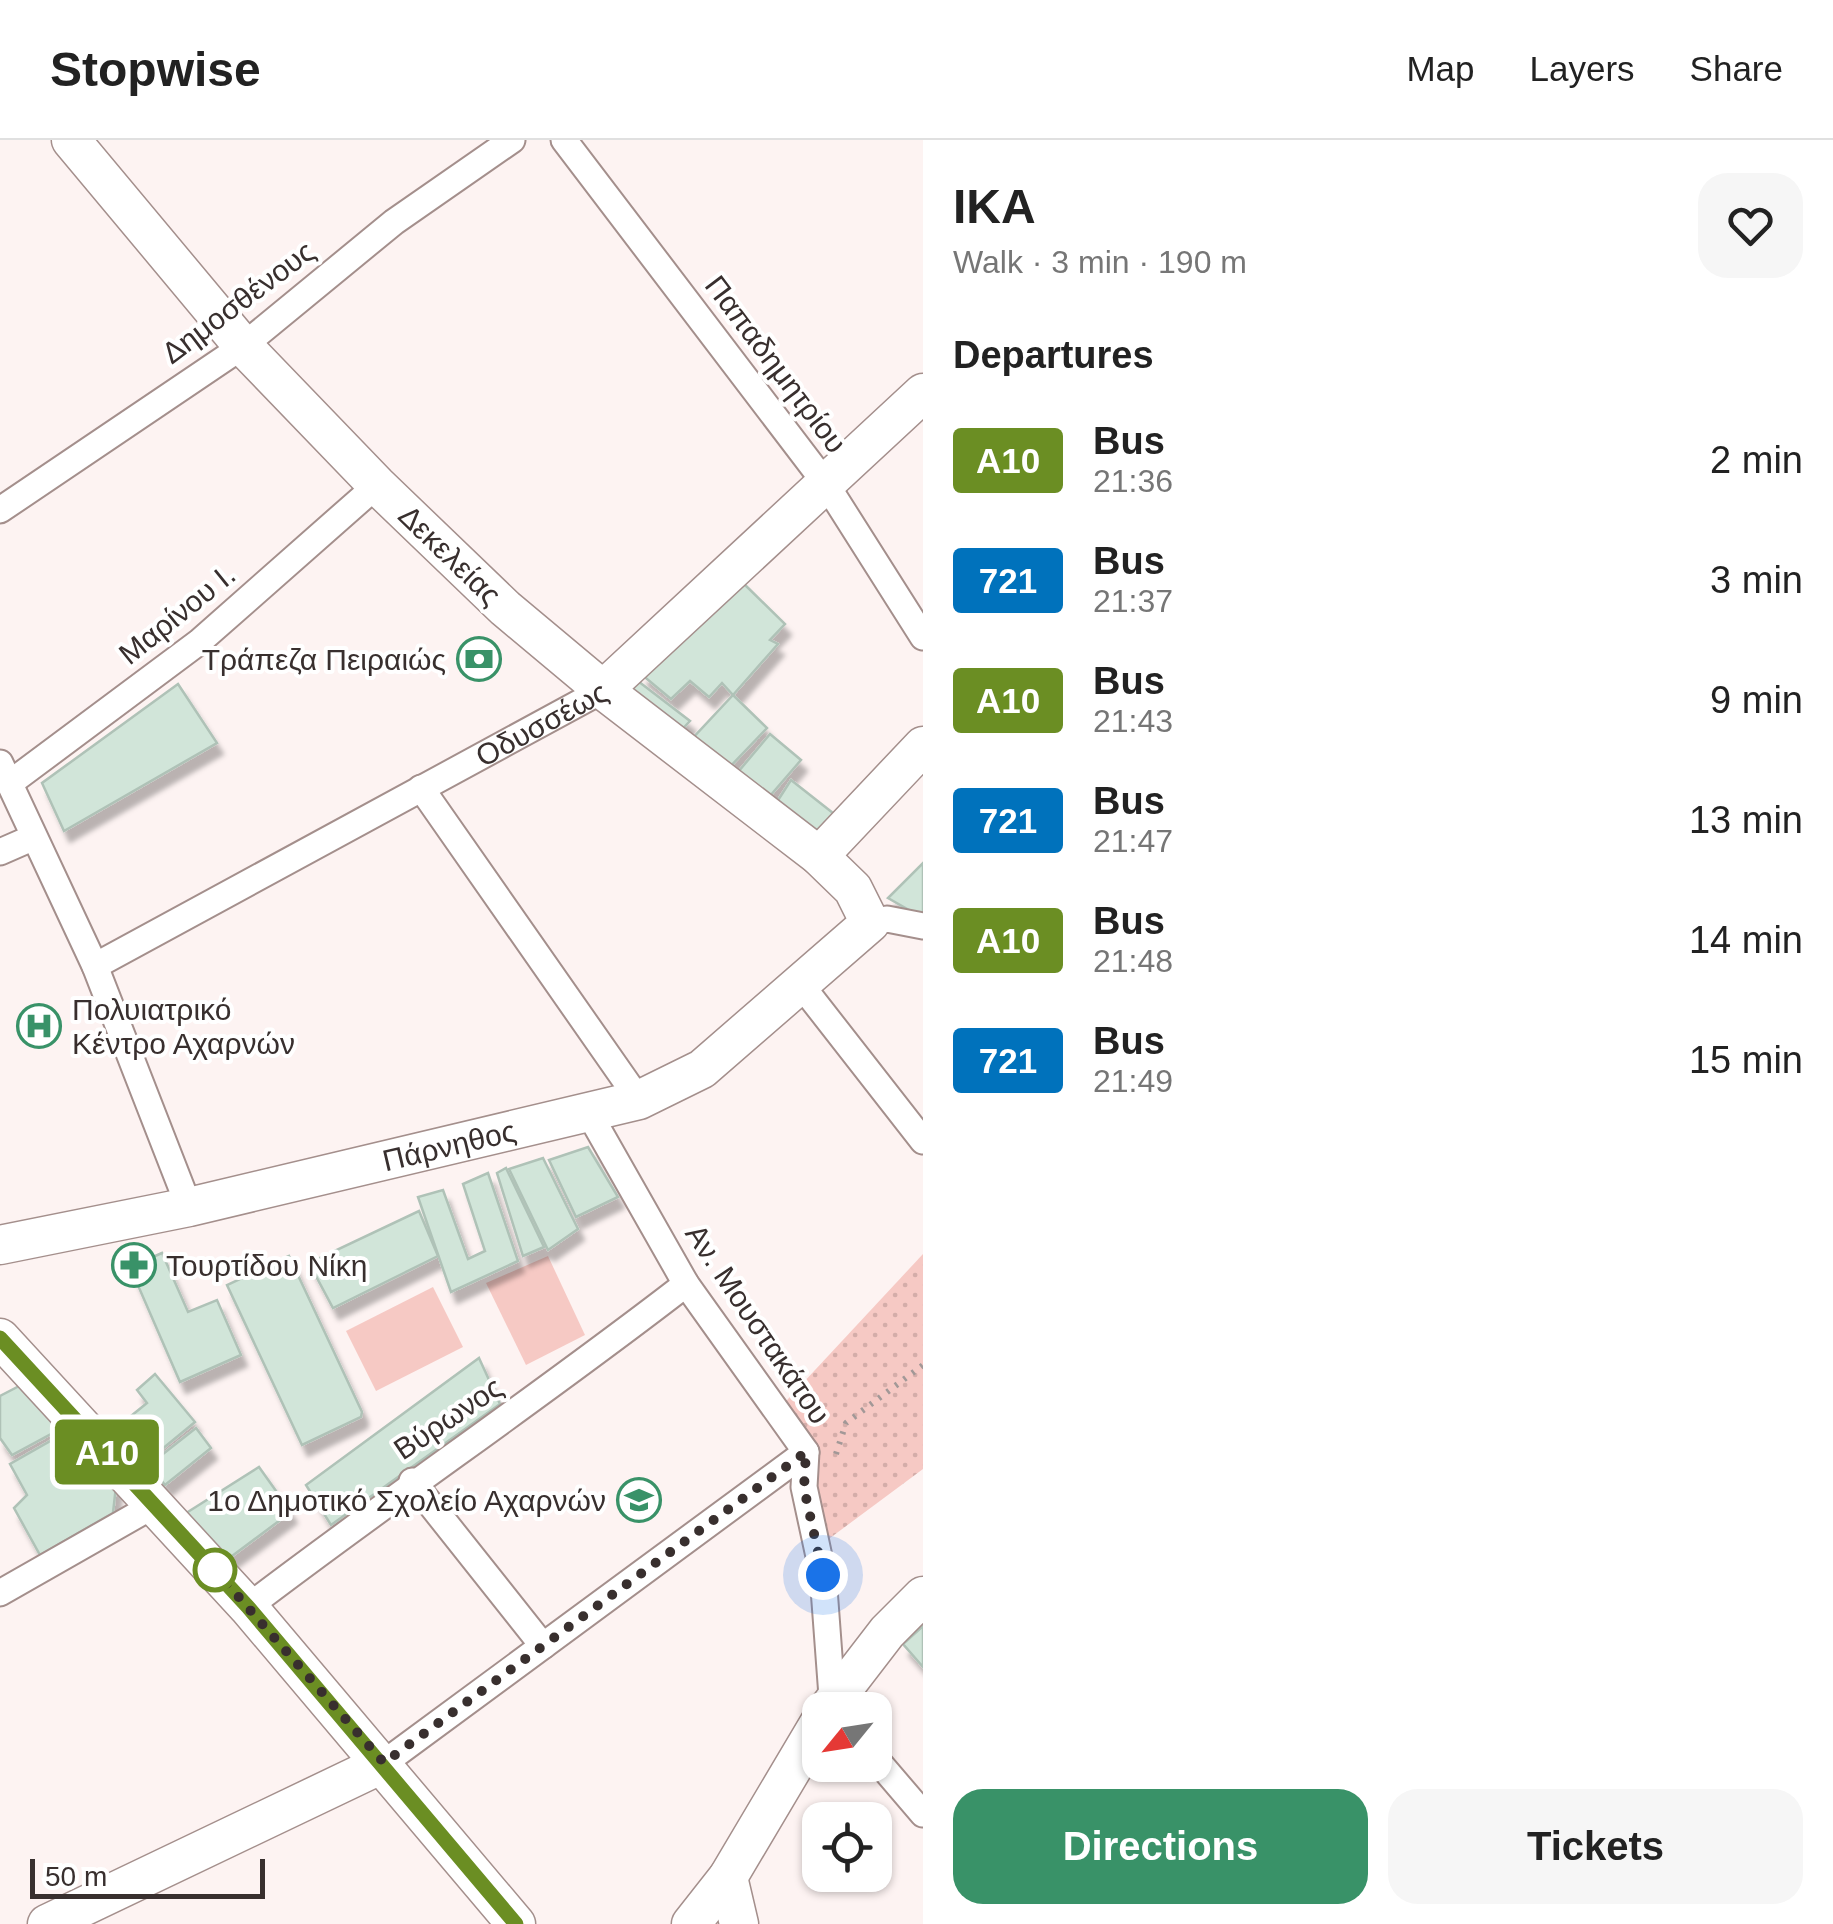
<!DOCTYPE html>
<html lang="en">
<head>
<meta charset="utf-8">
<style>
	:root { --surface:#fff; --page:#f6f6f6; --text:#222; --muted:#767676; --line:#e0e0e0; --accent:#399268 }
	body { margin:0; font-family:Helvetica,sans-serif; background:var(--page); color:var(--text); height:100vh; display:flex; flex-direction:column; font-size:38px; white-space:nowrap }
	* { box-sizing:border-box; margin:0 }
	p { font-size:32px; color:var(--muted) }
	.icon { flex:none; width:55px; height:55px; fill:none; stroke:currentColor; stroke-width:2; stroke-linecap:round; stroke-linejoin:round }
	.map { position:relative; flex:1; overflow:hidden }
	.drawer { display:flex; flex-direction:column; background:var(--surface); width:910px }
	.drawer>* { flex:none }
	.badge { padding:0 20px; border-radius:8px; font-size:35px; line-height:65px }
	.needle { width:65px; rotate:240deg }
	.fabs { position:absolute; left:802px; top:1552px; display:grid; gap:20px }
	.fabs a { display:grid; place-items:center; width:90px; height:90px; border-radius:20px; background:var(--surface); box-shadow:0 2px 8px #0004; font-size:50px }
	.scale { position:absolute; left:30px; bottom:25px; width:235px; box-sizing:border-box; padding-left:10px; border:5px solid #382f2e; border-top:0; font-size:28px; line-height:35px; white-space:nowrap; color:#382f2e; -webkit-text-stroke:8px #fff; paint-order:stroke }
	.you { position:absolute; width:50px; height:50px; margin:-25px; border:8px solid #fff; border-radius:50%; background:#1a73e8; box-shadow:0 0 0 15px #1a73e833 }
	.map>.badge { position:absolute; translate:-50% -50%; box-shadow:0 0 0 5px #fff }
	h2 { padding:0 30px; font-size:38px; line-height:90px }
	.round { display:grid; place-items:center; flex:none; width:105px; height:105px; border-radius:30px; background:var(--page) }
	.headline { display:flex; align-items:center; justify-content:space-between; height:170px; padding:0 30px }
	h1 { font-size:48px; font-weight:700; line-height:75px }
	.button { display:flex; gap:20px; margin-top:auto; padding:20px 30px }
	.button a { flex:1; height:115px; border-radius:30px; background:var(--accent); color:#fff; font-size:40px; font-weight:700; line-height:115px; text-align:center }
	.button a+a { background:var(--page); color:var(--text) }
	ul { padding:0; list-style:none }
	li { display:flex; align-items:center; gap:30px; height:120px; padding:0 30px }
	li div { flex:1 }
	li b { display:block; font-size:38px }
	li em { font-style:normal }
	li .badge { min-width:110px; font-weight:700; text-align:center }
	header { display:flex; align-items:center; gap:60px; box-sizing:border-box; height:140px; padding:0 50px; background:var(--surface); border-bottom:2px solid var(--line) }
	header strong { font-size:48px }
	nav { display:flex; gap:55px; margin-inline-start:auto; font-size:35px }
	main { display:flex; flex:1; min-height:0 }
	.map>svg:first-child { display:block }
</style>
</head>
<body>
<header>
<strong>Stopwise</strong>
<nav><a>Map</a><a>Layers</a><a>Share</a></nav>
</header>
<main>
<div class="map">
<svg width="923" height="1784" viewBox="0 0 923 1784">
	<defs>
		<pattern id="park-dots" width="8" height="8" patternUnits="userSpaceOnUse" patternTransform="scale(2.5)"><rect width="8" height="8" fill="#f6c9c4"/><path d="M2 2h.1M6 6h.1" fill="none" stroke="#d4ada9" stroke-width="1.8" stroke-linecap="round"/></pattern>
		<filter id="shadow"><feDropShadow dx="6" dy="11" stdDeviation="2.5" flood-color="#0004"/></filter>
	</defs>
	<rect width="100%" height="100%" fill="#fdf3f2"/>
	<g fill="#f6c9c4">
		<path d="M548,1116L585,1195L526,1225L486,1143Z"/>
		<path d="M433,1147L463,1207L376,1251L346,1191Z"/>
	</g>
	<path fill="url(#park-dots)" d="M923,1114V1329L826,1401L775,1273Z"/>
	<g fill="#d1e5d9" stroke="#afc2b7" stroke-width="2.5" filter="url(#shadow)">
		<path d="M739,439L785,484L770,500L778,504L733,555L722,543L709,557L690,541L671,559L641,534Z"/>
		<path d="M634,538L690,581L672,600L615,556Z"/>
		<path d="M178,544L217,603L64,691L42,643Z"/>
		<path d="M733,555L767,588L725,632L691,600Z"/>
		<path d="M770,594L801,620L763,664L733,638Z"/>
		<path d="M791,640L838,677L819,702L773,668Z"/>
		<path d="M923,723V778L888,758Z"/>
		<path d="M588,1007L618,1057L576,1077L549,1020Z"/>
		<path d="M543,1018L578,1089L548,1110L509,1029Z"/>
		<path d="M506,1028L544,1107L523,1116L497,1033Z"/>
		<path d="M488,1033L518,1121L451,1152L418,1057L443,1050L468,1119L485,1111L463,1044Z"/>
		<path d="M419,1071L438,1116L333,1168L309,1123Z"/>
		<path d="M162,1113L188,1172L217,1160L241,1215L180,1242L130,1127Z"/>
		<path d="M289,1116L362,1272L361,1277L302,1305L227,1145Z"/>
		<path d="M479,1218L500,1264L331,1385L306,1345Z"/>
		<path d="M155,1234L195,1282L144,1324L115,1289L147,1263L137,1250Z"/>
		<path d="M25,1243L62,1288L12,1315L0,1298V1256Z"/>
		<path d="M75,1287L116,1346L113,1373L40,1415L14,1368L27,1355L10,1324Z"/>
		<path d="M196,1288L211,1308L165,1345L149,1325Z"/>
		<path d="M259,1327L291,1372L220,1425L183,1375Z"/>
		<path d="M923,1486V1527L903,1504Z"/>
	</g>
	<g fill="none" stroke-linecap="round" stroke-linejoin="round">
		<g stroke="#a48f8c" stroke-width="29">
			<g id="street">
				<path d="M564,0L826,344L923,497"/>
				<path d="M0,370L243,206L394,82L512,0"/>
				<path d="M0,623L95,826L189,1067"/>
				<path d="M10,643L199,502L377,345"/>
				<path d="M421,648L639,960"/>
				<path d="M0,712L32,698"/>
				<path d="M870,783L887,779L923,786"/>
				<path id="s1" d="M95,826L603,550"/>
				<path d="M798,841L923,1001"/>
				<path d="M590,975L686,1144L806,1312L804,1347L823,1435L833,1570"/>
				<path d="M412,1341L543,1506"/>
				<path d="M0,1453L156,1364"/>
				<path d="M248,1467C392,1357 543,1255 686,1144"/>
				<path d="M875,1618L923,1674"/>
				<path d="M384,1623L806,1312"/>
			</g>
		</g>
		<g stroke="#a48f8c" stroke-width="41">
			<g id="secondary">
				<path d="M603,550L923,253"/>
				<path d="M819,716L923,606"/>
				<path id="s2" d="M0,1105L189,1067L639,960L702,929L870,783L853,749L819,716L603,550L505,468L377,345L243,206L71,0"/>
				<path d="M0,1198L248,1467L516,1784"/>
				<path d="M827,1570L887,1492L923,1456"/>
				<path d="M728,1737L739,1784"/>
				<path d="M47,1784L384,1623"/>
				<path d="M691,1784L728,1737L820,1582"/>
			</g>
		</g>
		<path stroke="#a29897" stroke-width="6" stroke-dasharray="2.5 8" stroke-linecap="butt" d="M836,1314L846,1283L923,1225"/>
		<use href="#street" stroke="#fff" stroke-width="25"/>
		<use href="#secondary" stroke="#fff" stroke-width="38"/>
	</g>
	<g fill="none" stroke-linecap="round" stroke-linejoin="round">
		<g stroke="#fff" stroke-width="22">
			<path id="line" d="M0,1198L248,1467L516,1784"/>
		</g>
		<use href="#line" stroke="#6b8e23" stroke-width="15"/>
		<path stroke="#382f2e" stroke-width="10" stroke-dasharray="0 18" d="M215,1430L384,1623L806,1312L804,1348L823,1435"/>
	</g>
	<defs>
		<g id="bank-ring" transform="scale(2.25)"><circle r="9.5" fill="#fff" stroke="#399268" stroke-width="1.5"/><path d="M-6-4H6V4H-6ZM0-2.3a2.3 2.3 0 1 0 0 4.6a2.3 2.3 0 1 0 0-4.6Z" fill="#399268"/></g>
		<g id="hospital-ring" transform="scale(2.25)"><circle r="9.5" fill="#fff" stroke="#399268" stroke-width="1.5"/><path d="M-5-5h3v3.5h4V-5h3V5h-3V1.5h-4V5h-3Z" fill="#399268"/></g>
		<g id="pharmacy-ring" transform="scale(2.25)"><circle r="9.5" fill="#fff" stroke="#399268" stroke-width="1.5"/><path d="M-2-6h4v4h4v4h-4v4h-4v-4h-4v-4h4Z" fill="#399268"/></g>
		<g id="school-ring" transform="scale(2.25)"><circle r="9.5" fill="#fff" stroke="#399268" stroke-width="1.5"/><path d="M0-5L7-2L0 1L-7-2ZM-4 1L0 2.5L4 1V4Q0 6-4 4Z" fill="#399268"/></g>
	</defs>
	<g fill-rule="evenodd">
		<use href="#bank-ring" x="479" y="519"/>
		<use href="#hospital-ring" x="39" y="886"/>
		<use href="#pharmacy-ring" x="134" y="1125"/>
		<use href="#school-ring" x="639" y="1360"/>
	</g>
	<circle fill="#fff" stroke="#6b8e23" stroke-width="5" cx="215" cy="1430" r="20"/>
	<g text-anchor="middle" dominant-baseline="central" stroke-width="8" stroke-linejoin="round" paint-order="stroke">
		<g font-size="30" fill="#382f2e" stroke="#fff">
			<text transform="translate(238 162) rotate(-37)">Δημοσθένους</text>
			<text transform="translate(776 224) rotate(53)">Παπαδημητρίου</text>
			<text transform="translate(450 415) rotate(44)">Δεκελείας</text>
			<text transform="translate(177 474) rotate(-39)">Μαρίνου Ι.</text>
			<text stroke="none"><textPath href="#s1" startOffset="508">Οδυσσέως</textPath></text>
			<text stroke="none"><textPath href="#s2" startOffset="460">Πάρνηθος</textPath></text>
			<text transform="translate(758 1184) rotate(56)">Αν. Μουστακάτου</text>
			<text transform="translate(448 1278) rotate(-34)">Βύρωνος</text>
		</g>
		<g font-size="30" fill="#382f2e" stroke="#fff" text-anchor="end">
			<text x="446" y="519">Τράπεζα Πειραιώς</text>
			<text x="72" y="869" text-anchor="start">Πολυιατρικό<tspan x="72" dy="34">Κέντρο Αχαρνών</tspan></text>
			<text x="166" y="1125" text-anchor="start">Τουρτίδου Νίκη</text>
			<text x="606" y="1360">1ο Δημοτικό Σχολείο Αχαρνών</text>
		</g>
	</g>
</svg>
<div class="fabs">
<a><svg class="needle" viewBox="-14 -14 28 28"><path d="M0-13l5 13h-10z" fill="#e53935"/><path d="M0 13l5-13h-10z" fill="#767676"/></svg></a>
<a><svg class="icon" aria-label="locate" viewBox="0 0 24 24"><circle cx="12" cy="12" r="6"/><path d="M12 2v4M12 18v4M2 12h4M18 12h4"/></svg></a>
</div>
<div class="scale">50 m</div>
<div class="you" style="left:823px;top:1435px"></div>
<b class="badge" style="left:107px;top:1312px;background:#6b8e23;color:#fff">Α10</b>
</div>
<section class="drawer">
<div class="headline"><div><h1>ΙΚΑ</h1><p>Walk · 3 min · 190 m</p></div><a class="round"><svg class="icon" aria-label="heart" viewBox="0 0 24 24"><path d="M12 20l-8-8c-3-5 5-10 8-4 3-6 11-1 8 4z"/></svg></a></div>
<h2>Departures</h2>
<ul>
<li><span class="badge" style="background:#6b8e23;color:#fff">Α10</span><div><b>Bus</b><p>21:36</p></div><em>2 min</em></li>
<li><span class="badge" style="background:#0072bc;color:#fff">721</span><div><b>Bus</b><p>21:37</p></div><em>3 min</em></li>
<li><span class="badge" style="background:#6b8e23;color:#fff">Α10</span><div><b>Bus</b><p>21:43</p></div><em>9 min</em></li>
<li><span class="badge" style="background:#0072bc;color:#fff">721</span><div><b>Bus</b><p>21:47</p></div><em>13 min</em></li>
<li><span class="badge" style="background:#6b8e23;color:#fff">Α10</span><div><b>Bus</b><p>21:48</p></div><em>14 min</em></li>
<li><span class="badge" style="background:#0072bc;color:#fff">721</span><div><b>Bus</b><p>21:49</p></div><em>15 min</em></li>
</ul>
<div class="button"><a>Directions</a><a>Tickets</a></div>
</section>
</main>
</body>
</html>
